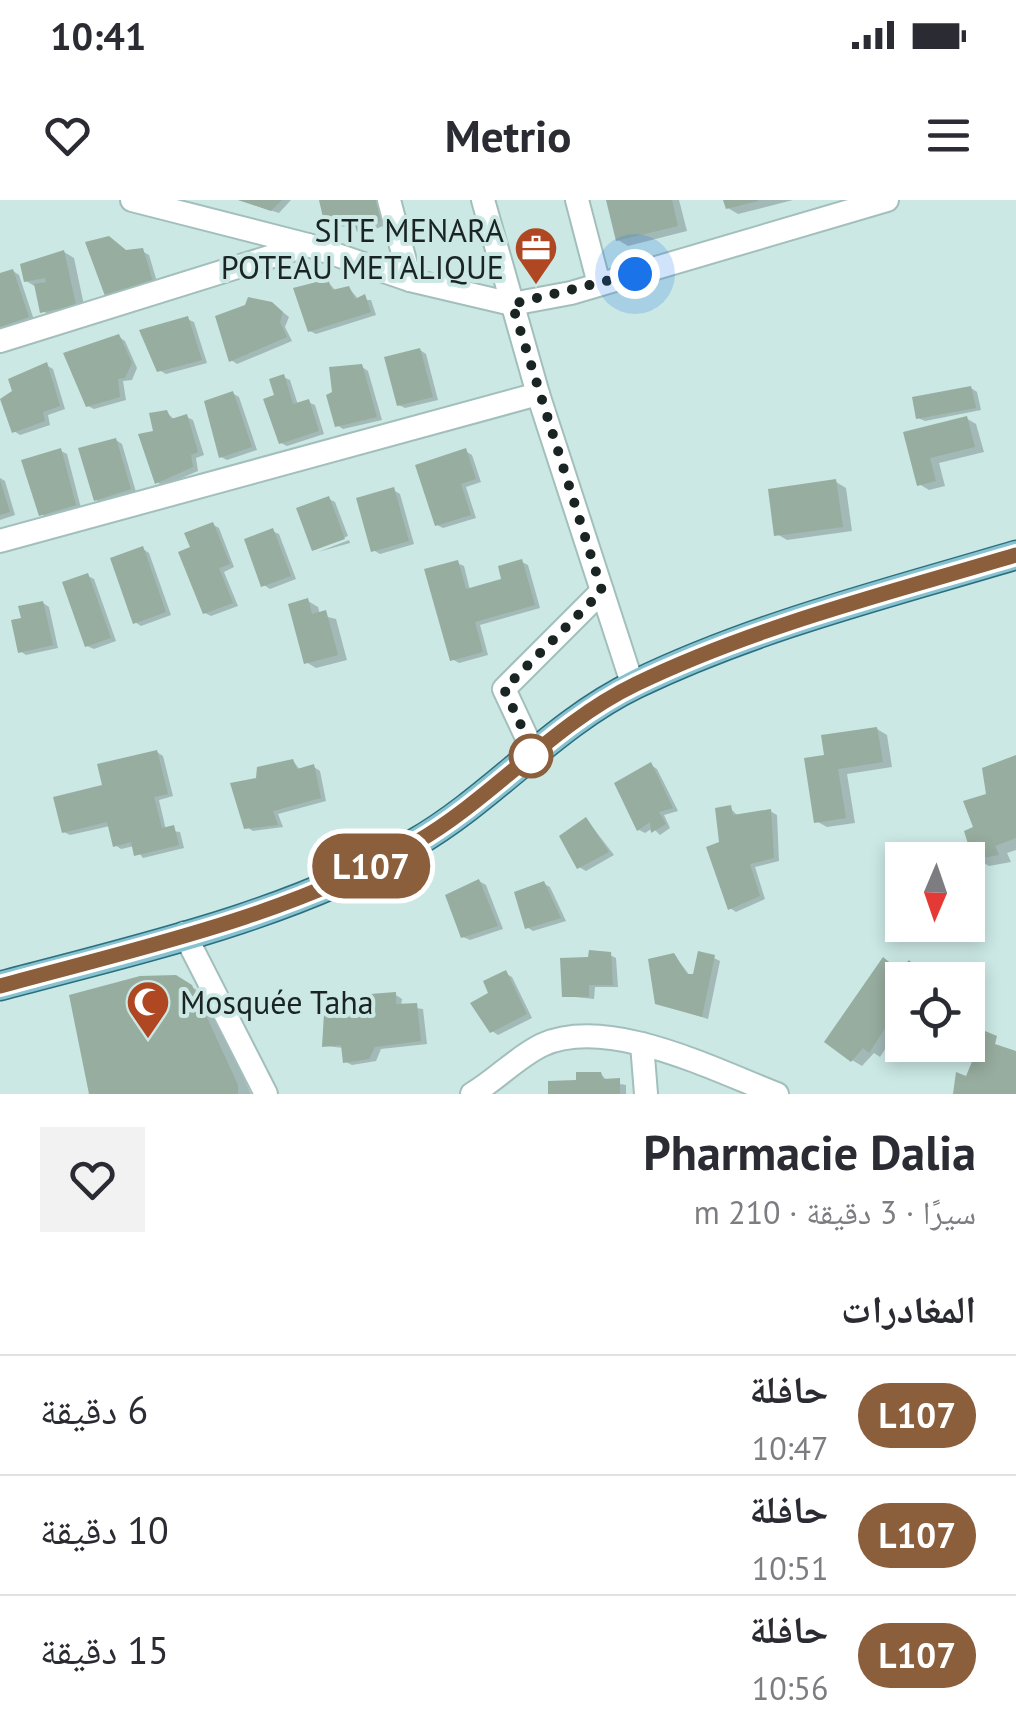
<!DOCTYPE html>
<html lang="ar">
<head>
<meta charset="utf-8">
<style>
	:root { --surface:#fff; --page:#f2f2f3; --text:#2b2b33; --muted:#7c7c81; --line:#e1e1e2 }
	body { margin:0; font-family:"PT Sans","Noto Naskh Arabic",sans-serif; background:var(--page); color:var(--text); direction:rtl; height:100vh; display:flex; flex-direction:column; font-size:38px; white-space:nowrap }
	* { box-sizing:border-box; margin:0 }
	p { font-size:32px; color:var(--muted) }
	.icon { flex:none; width:55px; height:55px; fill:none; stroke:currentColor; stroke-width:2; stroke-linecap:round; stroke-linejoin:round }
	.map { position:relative; height:894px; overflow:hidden; direction:ltr }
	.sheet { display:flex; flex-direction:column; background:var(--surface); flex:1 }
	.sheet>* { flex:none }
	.badge { padding:0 20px; border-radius:32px; font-size:35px; line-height:65px }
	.needle { width:65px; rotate:182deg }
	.buttons { position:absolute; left:885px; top:642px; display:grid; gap:20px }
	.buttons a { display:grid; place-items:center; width:100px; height:100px; border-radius:0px; background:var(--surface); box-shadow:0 5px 15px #0003; font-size:50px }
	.you { position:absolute; width:50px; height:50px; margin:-25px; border:8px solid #fff; border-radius:50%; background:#1a73e8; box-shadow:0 0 0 15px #1a73e833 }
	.map>.badge { position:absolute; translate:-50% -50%; box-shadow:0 0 0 5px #fff }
	h2 { padding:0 40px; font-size:38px; line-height:90px }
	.round { display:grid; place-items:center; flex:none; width:105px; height:105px; border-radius:0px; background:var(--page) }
	.overview { display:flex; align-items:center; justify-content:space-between; height:170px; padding:0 40px }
	h1 { font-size:48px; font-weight:600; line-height:75px }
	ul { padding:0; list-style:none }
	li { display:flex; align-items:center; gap:30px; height:120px; padding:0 40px; border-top:2px solid var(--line) }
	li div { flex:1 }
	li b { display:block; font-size:38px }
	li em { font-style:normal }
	li .badge { min-width:110px; font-weight:700; text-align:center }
	.status { display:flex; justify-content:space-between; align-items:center; height:70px; padding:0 50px; background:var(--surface); direction:ltr }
	.status svg { height:28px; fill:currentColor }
	header { display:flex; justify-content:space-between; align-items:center; height:130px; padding:0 40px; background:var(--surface); font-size:45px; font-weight:600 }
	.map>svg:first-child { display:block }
</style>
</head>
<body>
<div class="status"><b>10:41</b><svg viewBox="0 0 49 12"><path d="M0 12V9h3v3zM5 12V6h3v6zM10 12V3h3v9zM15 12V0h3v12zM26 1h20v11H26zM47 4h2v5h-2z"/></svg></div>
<header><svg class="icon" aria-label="menu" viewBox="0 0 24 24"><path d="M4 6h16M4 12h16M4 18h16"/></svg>Metrio<svg class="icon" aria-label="heart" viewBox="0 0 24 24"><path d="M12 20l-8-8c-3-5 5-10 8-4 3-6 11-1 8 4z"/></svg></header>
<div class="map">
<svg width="1016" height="894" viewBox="0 0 1016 894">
	<rect width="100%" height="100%" fill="#cbe8e5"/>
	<g fill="#0003">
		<path d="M239,0H291L279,13Z"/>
		<path d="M322,0H382L389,23L365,34L357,23L349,28L333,24L326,20Z"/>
		<path d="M614,0H679L687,31L628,46L618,40Z"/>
		<path d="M726,0H793L738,14L728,8Z"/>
		<path d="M142,51L149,55L158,85L113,98L107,95L128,53Z"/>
		<path d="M64,52L74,58L85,110L53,117L43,111L38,88L26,81Z"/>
		<path d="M13,71L19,75L34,120L0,132V75Z"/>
		<path d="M327,81L336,91L349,88L359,100H371L376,115L316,134L310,131Z"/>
		<path d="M279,109L289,117L285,127L292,141L237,164L231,160Z"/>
		<path d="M187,119L194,122L207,163L166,174L159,170Z"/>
		<path d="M119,137L125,141L137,168L132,180L123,181L126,200L94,209L88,206Z"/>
		<path d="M420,150L426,154L438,200L405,208L399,205Z"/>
		<path d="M46,165L53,169L65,209L48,215L50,225L20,235L14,231L15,193Z"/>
		<path d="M362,167L368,171L382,220L343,229L337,225Z"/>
		<path d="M283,177L290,180L298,205L308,202L315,205L324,234L287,246L281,243L278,197Z"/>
		<path d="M971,188L977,192L981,210L925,221L918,218Z"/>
		<path d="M232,193L239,197L257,250L227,260L221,257Z"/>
		<path d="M166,212L175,220L187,217L193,220L204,255L196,258L198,271L163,286L157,282L156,233Z"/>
		<path d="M966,218L976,224L984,252L939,263L945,286L929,290L919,284L906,233Z"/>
		<path d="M116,240L122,244L136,292L102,303L96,300Z"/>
		<path d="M61,251L67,254L81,308L47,318L41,314Z"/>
		<path d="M465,251L472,255L481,282L466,287L476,318L443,328L437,325Z"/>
		<path d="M0,278L5,281L15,315L0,320Z"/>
		<path d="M836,282L846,288L852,331L787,340L777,334Z"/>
		<path d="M393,290L400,294L414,344L380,354L373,350Z"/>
		<path d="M329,299L335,302L348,336L315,350Z"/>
		<path d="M212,324L219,328L234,367L224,372L238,406L211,416L205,413L193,348Z"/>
		<path d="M272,331L279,334L296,379L270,389L264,385Z"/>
		<path d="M349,340L350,343L318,352Z"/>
		<path d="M143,349L149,353L171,415L141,426L135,422Z"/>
		<path d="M522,362L528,365L540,408L480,425L488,455L459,463L452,459L457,363L464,366L470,390L505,380Z"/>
		<path d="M88,376L94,379L116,441L94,449L87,446Z"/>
		<path d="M308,401L318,407L320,415L336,419L347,460L316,468L306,462Z"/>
		<path d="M43,403L49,407L58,448L26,455L20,451L24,420Z"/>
		<path d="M877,529L887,535L892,567L847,574L855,623L827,627L816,621L827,558Z"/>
		<path d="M157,552L163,556L173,596L159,600L166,630L180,632L184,648L143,658L134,646L121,649L115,645L110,626L70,635L64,632L105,587Z"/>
		<path d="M1016,558V650L1007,653L1011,662L989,666L975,658L976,628L989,596Z"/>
		<path d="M293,561L301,571L314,567L320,571L326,601L278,614L283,627L253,631L247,627L259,580Z"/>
		<path d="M651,565L657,569L678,611L664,615L670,628L660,635L653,628L645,633L639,630L617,584Z"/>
		<path d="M730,608L738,616L770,611L777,615L779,661L755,667L765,699L736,712L730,708L722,644Z"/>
		<path d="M587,620L614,655L586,671L579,667Z"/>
		<path d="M479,681L486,685L503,729L470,740L463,737Z"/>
		<path d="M544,684L550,687L566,721L533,731L527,727Z"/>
		<path d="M610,755L616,758L618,787H595L594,799L565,796Z"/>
		<path d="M674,755L691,777L714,758L720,761L708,819L657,803Z"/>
		<path d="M909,763L930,780H902V823L880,857L874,853L862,866L852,860Z"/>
		<path d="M505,773L512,777L532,818L498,835L492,831Z"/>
		<path d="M175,778L206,795L251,894H91Z"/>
		<path d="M396,795L402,799L401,806L423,809L427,844L381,849L376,861L352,865L346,862L344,848L325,846Z"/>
		<path d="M601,874L608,882L626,885V894H551Z"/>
	</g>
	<g fill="#97ad9f">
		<path d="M238,0H282L271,11Z"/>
		<path d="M319,0H378L384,19L357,32L353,19L341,26L324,22Z"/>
		<path d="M606,0H672L678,26L616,41Z"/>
		<path d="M723,0H758V1L726,9Z"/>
		<path d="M109,36L126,50L143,48L153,82L105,96L85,42Z"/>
		<path d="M64,50L76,105L40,113L34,84L46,82L45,78L24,82L20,64Z"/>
		<path d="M13,69L29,117L0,127V73Z"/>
		<path d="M328,79L332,90L349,86L355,99L365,94L371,112L308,132L293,88Z"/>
		<path d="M248,97L272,102L283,112L280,122L287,137L229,162L215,116L245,105Z"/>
		<path d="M188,116L202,160L157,172L139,130Z"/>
		<path d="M119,134L132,163L125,178L118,179L120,197L86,207L63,153Z"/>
		<path d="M420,148L433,197L397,206L384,157Z"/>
		<path d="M47,162L60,206L43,212L45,221L12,233L0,199L12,191L8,179Z"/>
		<path d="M362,164L377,217L335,227L326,195L332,192L329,167Z"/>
		<path d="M284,174L293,204L309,199L319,231L279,244L263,199L274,195L269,179Z"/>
		<path d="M971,186L976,208L916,219L912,197Z"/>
		<path d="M233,191L252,247L219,258L204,201Z"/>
		<path d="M167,210L171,219L187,214L198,252L191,255L193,267L155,284L138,234L153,231L149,213Z"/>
		<path d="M967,216L975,247L930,258L936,281L917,286L903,232Z"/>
		<path d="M116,238L131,289L94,301L78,248Z"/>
		<path d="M61,248L76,305L39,316L21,260Z"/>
		<path d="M466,248L476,279L461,284L471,315L435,326L415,265Z"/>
		<path d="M836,279L843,327L774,336L768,289Z"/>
		<path d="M0,280L10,312L0,315Z"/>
		<path d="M394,287L409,341L371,352L356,298Z"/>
		<path d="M329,296L345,339L312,351L296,308Z"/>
		<path d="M213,322L230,364L219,368L233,403L203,414L178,352L190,347L184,333Z"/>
		<path d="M273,328L291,376L261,387L244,339Z"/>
		<path d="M143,346L166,412L133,424L110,358Z"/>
		<path d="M522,359L535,405L475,422L483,452L450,461L424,369L458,360L466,389L501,379L498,366Z"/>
		<path d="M88,373L111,438L85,447L62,382Z"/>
		<path d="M308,398L312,414L326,410L338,455L304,464L288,404Z"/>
		<path d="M43,401L53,445L18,453L11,420L21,418L18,406Z"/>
		<path d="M877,527L883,562L838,569L846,618L814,623L804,558L824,555L821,535Z"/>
		<path d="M157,550L168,594L154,597L162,628L174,625L179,645L134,656L131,642L113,647L107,622L62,633L53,597L102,585L97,564Z"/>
		<path d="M1016,555V638L995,646L999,655L973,660L964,631L973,627L963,601L986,594L982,568Z"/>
		<path d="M293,559L297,569L314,564L321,598L273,611L278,625L244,629L230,583L256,578L257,567Z"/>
		<path d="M651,562L673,608L659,612L666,624L651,633L650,622L637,631L614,583Z"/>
		<path d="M731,605L733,615L771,609L774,658L750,664L760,696L728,710L706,647L719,642L715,608Z"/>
		<path d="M586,617L609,652L577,669L559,636Z"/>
		<path d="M479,679L498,726L461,738L445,695Z"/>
		<path d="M544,681L561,718L525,729L514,692Z"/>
		<path d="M589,750L611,752L613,785H589V797H562L560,758L588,757Z"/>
		<path d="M698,751L715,755L702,817L655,804L648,759L674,753L687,774H693Z"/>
		<path d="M883,757L899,770L909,760L922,773L917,780H902V802L869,853L863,848L851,862L824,842Z"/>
		<path d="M506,770L527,814L490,833L470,803L488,793L483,781Z"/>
		<path d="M176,775L192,785L238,885V894H89L69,795L140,776Z"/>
		<path d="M396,792V804L417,803L421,841L375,847L369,859L343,863L341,845L322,847L324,813L368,811L370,794Z"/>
		<path d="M985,831L997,836L995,844L1016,851V894H953L956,872L966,876Z"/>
		<path d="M576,872H601L603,879L620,878V894H548V881L576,880Z"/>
	</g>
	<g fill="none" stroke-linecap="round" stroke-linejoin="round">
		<g stroke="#a2bfbb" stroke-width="26">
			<g id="minor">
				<path d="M132,0L308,45L410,80L512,104L571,93L887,0"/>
				<path d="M389,0L410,80"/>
				<path d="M483,0L538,194L633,486"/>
				<path d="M577,0L599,84"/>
				<path d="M0,141L308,45"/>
				<path d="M0,341L538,194"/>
				<path d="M534,553L504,489L602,391"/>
				<path d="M184,733L266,894"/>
				<path d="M642,844L646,894"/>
				<path d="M472,894C496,880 517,857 542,845C608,815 714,870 777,894"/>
			</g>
		</g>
		<g stroke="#2c707f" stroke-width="31">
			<path id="major" d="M0,786C139,749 289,716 415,643C493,598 553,524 636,484C756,426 889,393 1016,355"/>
		</g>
		<use href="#minor" stroke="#fff" stroke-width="22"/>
		<use href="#major" stroke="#86c2d0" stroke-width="28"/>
	</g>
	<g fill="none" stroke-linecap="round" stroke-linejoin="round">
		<g stroke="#fff" stroke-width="22">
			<path id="line" d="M0,786C139,748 289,716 415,643C493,598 553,524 636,484C756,426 889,393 1016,355"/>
		</g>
		<use href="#line" stroke="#8b5e3c" stroke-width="15"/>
		<path stroke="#1a2523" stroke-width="10" stroke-dasharray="0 18" d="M531,556L534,553L504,489L602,391L512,104L635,74"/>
	</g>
	<defs>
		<g id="office-pin" transform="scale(2.25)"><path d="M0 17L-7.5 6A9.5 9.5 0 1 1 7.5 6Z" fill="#af4822" stroke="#cbe8e5"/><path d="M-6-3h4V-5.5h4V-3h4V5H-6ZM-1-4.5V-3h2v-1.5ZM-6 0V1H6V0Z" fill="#fff"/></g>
		<g id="mosque-pin" transform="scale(2.25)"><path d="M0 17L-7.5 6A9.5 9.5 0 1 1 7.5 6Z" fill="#af4822" stroke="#cbe8e5"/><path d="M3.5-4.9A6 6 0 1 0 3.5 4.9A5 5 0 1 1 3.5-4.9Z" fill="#fff"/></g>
	</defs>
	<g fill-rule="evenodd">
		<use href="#office-pin" x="536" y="48"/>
		<use href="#mosque-pin" x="148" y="802"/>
	</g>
	<circle fill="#fff" stroke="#8b5e3c" stroke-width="5" cx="531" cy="556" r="20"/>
	<g text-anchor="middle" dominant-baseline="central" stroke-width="8" stroke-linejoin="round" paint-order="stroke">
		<g font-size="32" fill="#1a2523" stroke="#cbe8e5" text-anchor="end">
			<text x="504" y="30">SITE MENARA<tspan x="504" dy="37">POTEAU METALIQUE</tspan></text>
			<text x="180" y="802" text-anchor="start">Mosquée Taha</text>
		</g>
	</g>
</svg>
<div class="buttons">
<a><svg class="needle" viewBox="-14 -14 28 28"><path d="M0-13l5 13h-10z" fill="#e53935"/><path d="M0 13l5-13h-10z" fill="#7c7c81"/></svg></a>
<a><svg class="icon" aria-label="locate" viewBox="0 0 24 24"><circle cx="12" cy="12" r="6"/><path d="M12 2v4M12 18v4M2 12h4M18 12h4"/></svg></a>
</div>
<div class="you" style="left:635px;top:74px"></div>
<b class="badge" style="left:371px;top:666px;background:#8b5e3c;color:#fff">L107</b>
</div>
<section class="sheet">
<div class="overview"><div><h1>Pharmacie Dalia</h1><p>سيرًا · 3 دقيقة · 210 m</p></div><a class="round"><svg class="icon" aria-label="heart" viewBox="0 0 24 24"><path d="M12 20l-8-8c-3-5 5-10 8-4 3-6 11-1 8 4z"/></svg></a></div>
<h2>المغادرات</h2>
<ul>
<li><span class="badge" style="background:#8b5e3c;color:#fff">L107</span><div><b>حافلة</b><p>10:47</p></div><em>6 دقيقة</em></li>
<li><span class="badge" style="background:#8b5e3c;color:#fff">L107</span><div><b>حافلة</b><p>10:51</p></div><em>10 دقيقة</em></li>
<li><span class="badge" style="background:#8b5e3c;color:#fff">L107</span><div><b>حافلة</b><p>10:56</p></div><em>15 دقيقة</em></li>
</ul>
</section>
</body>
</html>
